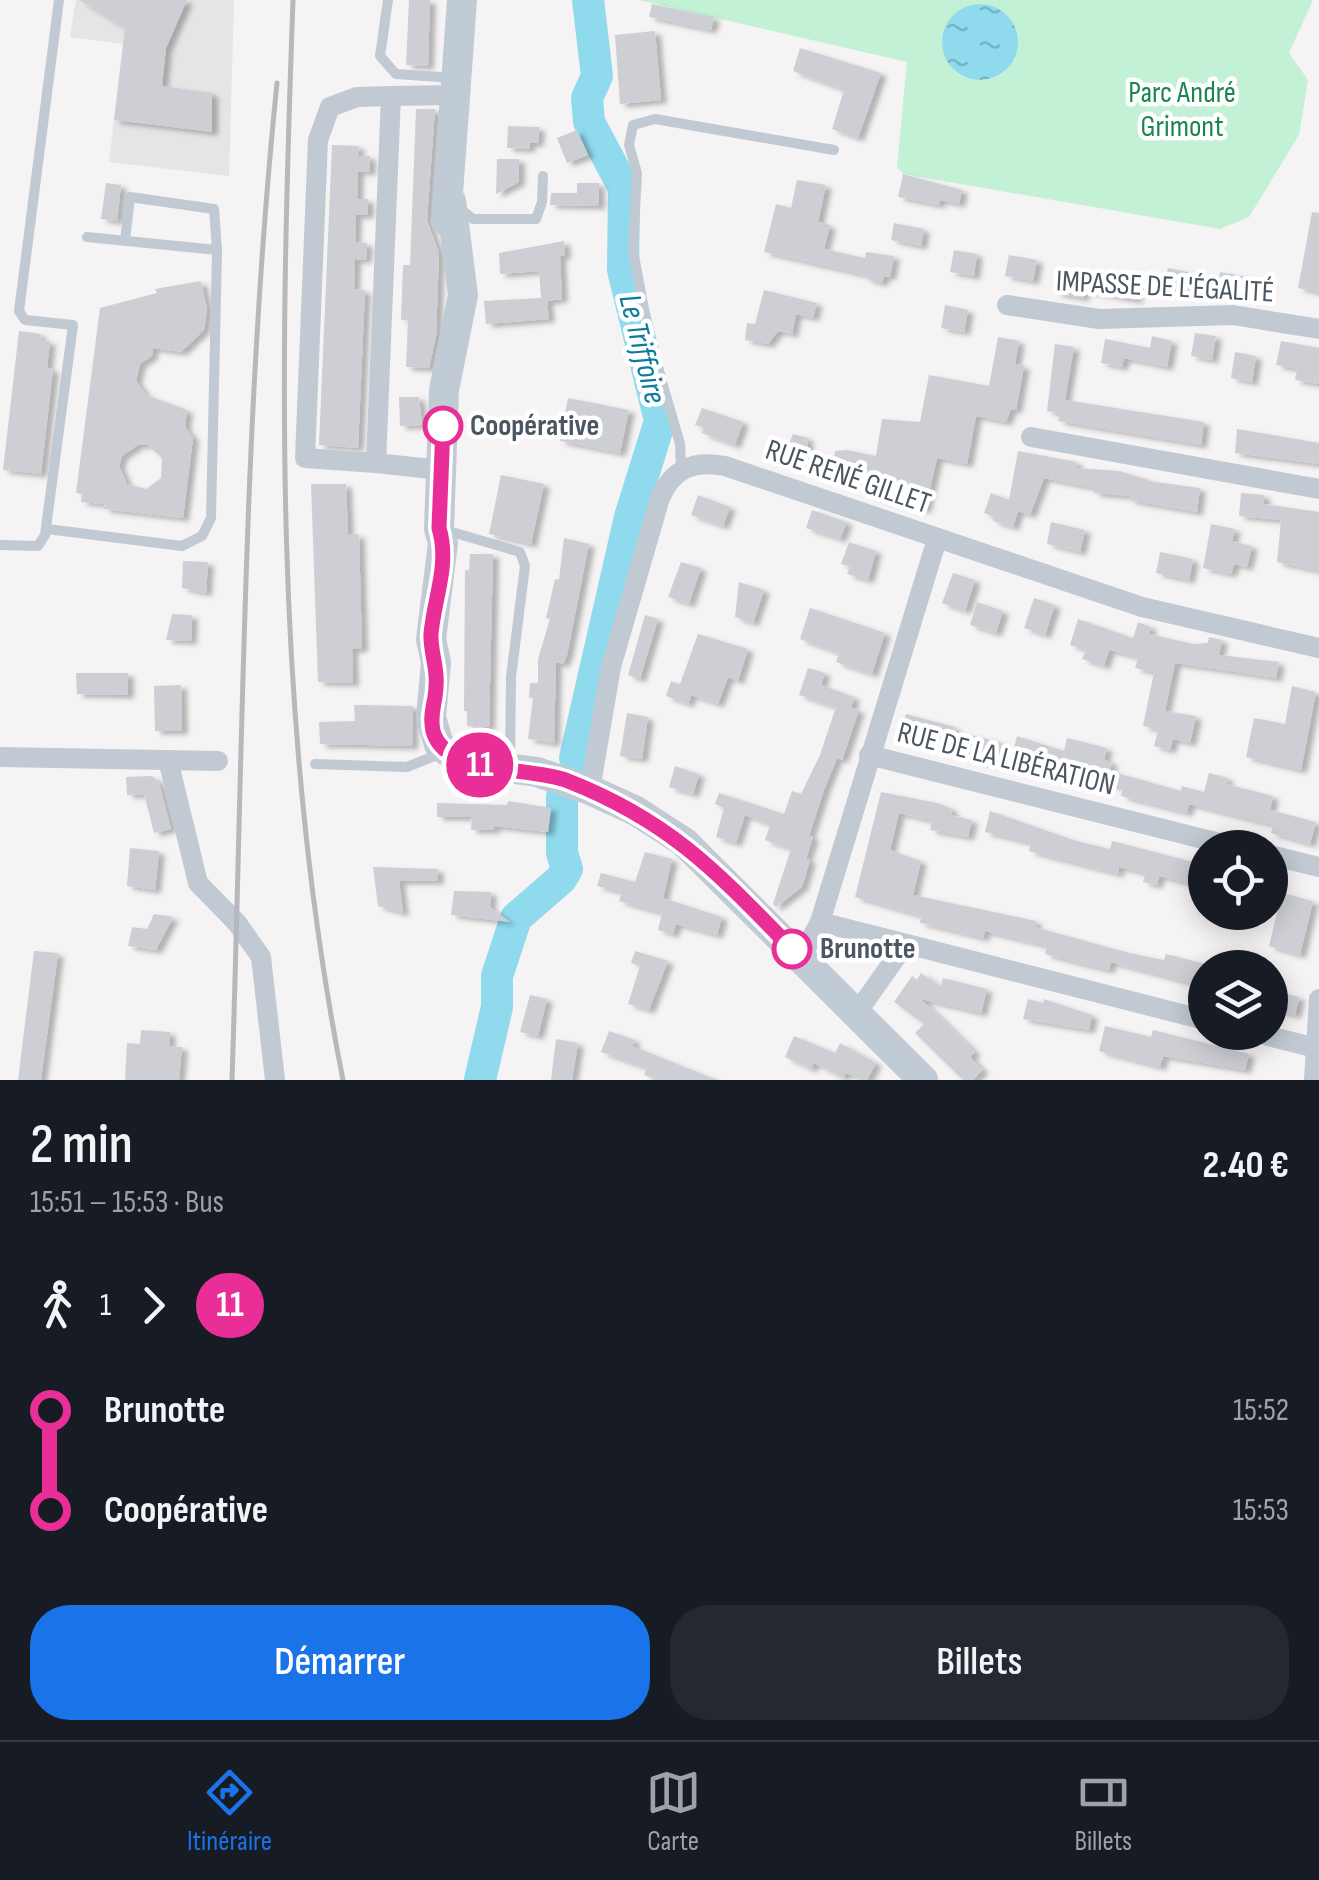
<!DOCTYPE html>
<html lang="fr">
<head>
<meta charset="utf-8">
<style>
	:root { --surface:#171b24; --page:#242831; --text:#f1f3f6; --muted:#9ea1a6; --line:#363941; --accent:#1a73e8 }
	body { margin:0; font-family:"Sofia Sans Condensed",sans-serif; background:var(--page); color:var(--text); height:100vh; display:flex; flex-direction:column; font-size:38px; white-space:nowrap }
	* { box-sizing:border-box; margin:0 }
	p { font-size:32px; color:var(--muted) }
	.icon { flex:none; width:55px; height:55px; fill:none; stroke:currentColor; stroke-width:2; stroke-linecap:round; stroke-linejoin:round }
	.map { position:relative; height:1080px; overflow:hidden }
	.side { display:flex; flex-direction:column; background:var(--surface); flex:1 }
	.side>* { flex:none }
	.badge { padding:0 20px; border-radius:32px; font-size:35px; line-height:65px }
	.fabs { position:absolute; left:1188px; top:830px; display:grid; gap:20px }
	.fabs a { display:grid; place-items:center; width:100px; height:100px; border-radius:50%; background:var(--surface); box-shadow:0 5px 25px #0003; font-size:50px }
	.map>.badge { position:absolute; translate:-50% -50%; box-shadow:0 0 0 5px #fff }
	.legs { display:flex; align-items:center; gap:15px; height:110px; padding:0 30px; font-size:32px }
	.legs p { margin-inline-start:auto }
	.overview { display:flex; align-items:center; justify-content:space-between; height:170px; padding:0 30px }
	h1 { font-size:55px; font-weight:600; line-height:75px }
	.cta { display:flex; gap:20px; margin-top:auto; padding:20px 30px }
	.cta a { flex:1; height:115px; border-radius:40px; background:var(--accent); color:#fff; font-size:40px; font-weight:600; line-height:115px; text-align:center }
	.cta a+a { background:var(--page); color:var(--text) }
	ul { padding:0 30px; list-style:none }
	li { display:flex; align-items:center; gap:35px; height:100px; font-size:38px }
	li i { display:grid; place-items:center; width:15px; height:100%; margin:0 12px; background:currentColor }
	li i::after { content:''; width:25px; height:25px; margin:-12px; border:8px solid; border-radius:50%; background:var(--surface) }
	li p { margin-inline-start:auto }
	li:first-child i { background:linear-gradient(#0000 50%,currentColor 0) }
	li:last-child i { background:linear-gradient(currentColor 50%,#0000 0) }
	.tabs { display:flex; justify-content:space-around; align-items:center; height:140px; border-top:2px solid var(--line); background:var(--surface); font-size:28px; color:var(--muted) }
	.tabs a { display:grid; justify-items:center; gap:5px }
	.tabs .selected { color:var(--accent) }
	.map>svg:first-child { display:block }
</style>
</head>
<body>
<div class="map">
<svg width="1319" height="1080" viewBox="0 0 1319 1080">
	<defs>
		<pattern id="water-ripples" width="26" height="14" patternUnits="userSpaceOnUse" patternTransform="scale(2.5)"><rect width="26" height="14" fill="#90daee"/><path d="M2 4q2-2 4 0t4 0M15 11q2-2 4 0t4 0" fill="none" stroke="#78b4c4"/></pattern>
		<filter id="shadow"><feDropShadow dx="6" dy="3.5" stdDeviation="2.5" flood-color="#0004"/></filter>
	</defs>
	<rect width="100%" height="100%" fill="#f5f3f3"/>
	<path fill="#e6e4e5" d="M76,0H234L229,176L109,162L123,44L70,37Z"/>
	<path fill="#c3f1d5" d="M639,0H1313L1289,53L1308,80L1299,135L1249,217L1220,229L903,174L897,167L907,62Z"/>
	<circle fill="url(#water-ripples)" cx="980" cy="42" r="38"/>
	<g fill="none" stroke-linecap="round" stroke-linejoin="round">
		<g stroke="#90daee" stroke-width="32">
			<path d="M575,758L630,517L660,421L623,270L624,188L589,122L587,98L597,76L588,0"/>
			<path d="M480,1080L497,1007V976L516,918L561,879L567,869L562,853V797"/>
		</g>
	</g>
	<g fill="#cdcfd5" fill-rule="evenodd" filter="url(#shadow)">
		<path d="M79,0H187L166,48L162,86L212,93V132L114,120L125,28Z"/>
		<path d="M409,0H430L428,66L406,65Z"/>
		<path d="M652,4L714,17L711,30L649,17Z"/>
		<path d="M655,31L661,100L620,104L615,35Z"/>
		<path d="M800,48L881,73L858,138L832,129L844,90L793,71Z"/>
		<path d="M416,109H435L427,220L439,253L436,336L429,368L406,367L408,320H401L403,265H410Z"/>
		<path d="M508,126L539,127L538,143H530L529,149L507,148Z"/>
		<path d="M577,130L588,155L567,163L557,138Z"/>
		<path d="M332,145L359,146L358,156H370V172L358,171L357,199H368V215H356L355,242L367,243L366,260L355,259L354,289L365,290L358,448L319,445Z"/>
		<path d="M497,159H519V182L496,194Z"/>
		<path d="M903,174L962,190L959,204L940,200L939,205L898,197Z"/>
		<path d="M797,180L826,185L818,222L830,225L824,249L865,258L866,252L894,256L890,277L884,276L882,283L870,280L861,274L764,252L776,204L791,208Z"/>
		<path d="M106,183L121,185L117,221L101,219Z"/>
		<path d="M577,183H599V206L550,205L551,193H577Z"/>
		<path d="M1312,212L1319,213V292L1298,288Z"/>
		<path d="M894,223L924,229L921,246L891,240Z"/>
		<path d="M564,241L565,256H560L562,299L547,301L549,319L486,324L484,301L541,298L539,271L500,274L499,253Z"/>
		<path d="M954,250L977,254L974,276L950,272Z"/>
		<path d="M1009,255L1037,260L1033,281L1005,276Z"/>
		<path d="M1076,268L1140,280L1136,300L1084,290L1083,298L1056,293L1059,273L1075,276Z"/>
		<path d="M1168,268L1219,278L1220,272L1247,277L1243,297L1192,287L1190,294L1164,288Z"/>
		<path d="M201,281L207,309L204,330L181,352L153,348L152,356L140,364L136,381L146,395L187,410L185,427L193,438L183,518L104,509L105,504L81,502L82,494L76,493L100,308L157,293L155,289ZM138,445H148L162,458L161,478L146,489L127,484L119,466L122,456Z"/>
		<path d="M764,290L817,303L813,318L796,314L792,334L778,331L768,344L745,340L747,323L755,324Z"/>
		<path d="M945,305L968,310L964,332L941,328Z"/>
		<path d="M19,331L41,334L40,340L50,341L47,368L53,369L41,474L3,470Z"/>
		<path d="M1195,333L1216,336L1212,360L1191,356Z"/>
		<path d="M1152,336L1172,341L1167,367L1124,358L1122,367L1101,363L1105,339L1150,348Z"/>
		<path d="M998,337L1019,341L1015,364L1024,366L1016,410L1011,409L1006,422L976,416L967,464L937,458L925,510L873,496L874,491L782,461L793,434L808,438L807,451L834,458L835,451L847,450L876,456L882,419L920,422L929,375L989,386Z"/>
		<path d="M1281,341L1319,348V384L1295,380L1297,369L1276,365Z"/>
		<path d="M1055,344L1074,347L1065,400L1204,422L1201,445L1058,421L1060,413L1047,411Z"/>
		<path d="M1235,352L1256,356L1252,382L1231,378Z"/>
		<path d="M399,397H419L422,425L400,426Z"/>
		<path d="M568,398L629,410L620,453L560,441Z"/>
		<path d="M702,408L743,422L735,445L702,433L704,428L695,425Z"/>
		<path d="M1237,429L1319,443V464L1235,453Z"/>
		<path d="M1018,451L1077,462L1076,468L1119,471L1155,482L1200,488L1197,512L1129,500L1130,496L1094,493V488L1044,478L1030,515L1018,511L1013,527L993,521L994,517L984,513L991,493L1009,500Z"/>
		<path d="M501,475L544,484L531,544L489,534Z"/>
		<path d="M311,484H346L348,535L359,534L362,649H352L353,683L318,682Z"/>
		<path d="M1241,493L1264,495V504L1319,512V571L1277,562L1281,520L1239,516Z"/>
		<path d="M698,495L730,507L723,526L691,515Z"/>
		<path d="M812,510L847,522L840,539L806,528Z"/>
		<path d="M1051,522L1085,530L1080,552L1047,544Z"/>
		<path d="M1211,524L1235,529L1232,541L1252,546L1247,567L1234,564L1231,574L1203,568Z"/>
		<path d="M564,538L589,544L567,655L563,664L556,662L554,743L528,739L533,698H529L530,683H538V659L550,619L546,618L555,579L559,580Z"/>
		<path d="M849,542L876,551L868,580L847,574L850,567L841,564Z"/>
		<path d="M1160,552L1193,559L1189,580L1156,573Z"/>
		<path d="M470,554H493L489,727L467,726V711H464L465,570H469Z"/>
		<path d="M183,561L208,562L206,593L182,588Z"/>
		<path d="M681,562L701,568L689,604L668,597Z"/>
		<path d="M953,573L975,580L965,611L942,603Z"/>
		<path d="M739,582L764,590L753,623L735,617Z"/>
		<path d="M1034,598L1055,605L1045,635L1024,628Z"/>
		<path d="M977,602L1003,611L996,633L970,625Z"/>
		<path d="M810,608L885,633L872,674L836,662L839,653L800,639Z"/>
		<path d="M172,614L192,615L191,641L166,640Z"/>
		<path d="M645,615L658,619L640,679L628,675Z"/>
		<path d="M1078,619L1133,638L1138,622L1151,627L1149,634L1193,644L1208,643L1209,637L1222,640L1219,655L1279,662L1276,678L1175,663L1165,711L1196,716L1190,743L1173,739L1170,750L1154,746L1158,730L1143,726L1154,672L1135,668L1138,657L1109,650L1104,666L1082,659L1086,650L1070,645Z"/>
		<path d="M698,634L748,649L738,681L728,677L718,704L691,695L688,704L666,696L671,681L680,684Z"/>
		<path d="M808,668L825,673L821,685L854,697L851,708L859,710L842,760L837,758L824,790L809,836L813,837L806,859L810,860L802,887L776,907L773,904L791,849L765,840L770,825L745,815L736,843L716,837L724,808L715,804L719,793L784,814L792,791L801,794L820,755L836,707L799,695Z"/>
		<path d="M76,673H128V695L77,694Z"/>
		<path d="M181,685L182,731H155L154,686Z"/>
		<path d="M1292,686L1316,692L1301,770L1246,757L1254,718L1285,724Z"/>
		<path d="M354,705L413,706L412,746L320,744L319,722L355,721Z"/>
		<path d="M627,713L648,717L642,759L620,756Z"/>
		<path d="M906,714L955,727L951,742L930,736L928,744L900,737Z"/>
		<path d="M968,734L1002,743L997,765L962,756Z"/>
		<path d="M1017,736L1064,751L1067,738L1107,748L1104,760L1112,762L1110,771L1181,791L1182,786L1204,792L1209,773L1228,778L1226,784L1273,796L1270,810L1316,822L1310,844L1271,833L1273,825L1189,804L1187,813L1121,796L1123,788L1011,759Z"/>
		<path d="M675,766L699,774L693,794L669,787Z"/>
		<path d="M152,776L159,783L171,829L154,833L144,794L127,795L126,777Z"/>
		<path d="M881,792L937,803L952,809L951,815L972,820L968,837L930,830L932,821L899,813L890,850L921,861L913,895L1036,921L1035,927L1129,953L1164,960L1166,954L1205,964V987L1111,962L1109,970L1079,963L1045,954L1047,946L985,931L983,938L926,924L920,923L921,916L855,897Z"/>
		<path d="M508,801L551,808L548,832L494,826V830H471L472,817H437V803L507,805Z"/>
		<path d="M990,811L1073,840L1110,849L1112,841L1205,865V887L1159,876L1157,885L1143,882L1145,873L1119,867L1118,874L1029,851L1031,843L985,832Z"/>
		<path d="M130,848L159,851L155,890L127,886Z"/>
		<path d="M645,852L672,859L663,898L722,917L717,935L676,924L673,934L658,930L662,913L619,901L622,892L597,886L601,873L635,882Z"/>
		<path d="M373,867L438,869V881H399L403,913L378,906Z"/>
		<path d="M454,891L491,892L490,907L510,922L451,915Z"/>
		<path d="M1282,893L1313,901L1300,955L1269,946Z"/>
		<path d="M154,914L173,917L156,950L128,946L132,927L147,929Z"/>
		<path d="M34,951L58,953L41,1080H18Z"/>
		<path d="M635,951L668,961L649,1010L628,1004L640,966L631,963Z"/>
		<path d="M921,973L941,987L943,978L987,989L981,1013L921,999L975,1052L970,1057L983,1070L973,1080H963L915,1033L924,1024L894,1002L912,976L917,980Z"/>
		<path d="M1270,990L1299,997L1295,1015L1270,1009Z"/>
		<path d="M530,995L547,999L538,1036L520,1032Z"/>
		<path d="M1028,999L1043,1003L1044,999L1092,1015L1089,1030L1023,1019Z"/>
		<path d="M1105,1026L1151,1037L1153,1030L1249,1054L1245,1070L1163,1056L1160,1067L1099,1051Z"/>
		<path d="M141,1030L170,1032L169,1046L182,1047L179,1080H125L127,1043L140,1044Z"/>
		<path d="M609,1031L635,1040L632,1046L717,1080H660L644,1075L647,1068L601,1052Z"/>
		<path d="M794,1036L835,1053L840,1043L876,1063L867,1080L845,1073L843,1078L814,1063L811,1069L785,1057Z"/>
		<path d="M556,1039L578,1043L572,1080H551Z"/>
	</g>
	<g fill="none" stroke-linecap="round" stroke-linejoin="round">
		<g stroke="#c1cad2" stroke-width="10">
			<path d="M388,0L380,56L396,74L454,78"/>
			<path d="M459,208L473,219H536L542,202L543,176"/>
			<path d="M87,237L217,250L214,209L130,197L125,241"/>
			<path d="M681,470L680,444L649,337L633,250L637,173L629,145L633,125L655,119L834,150"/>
			<path d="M47,529L182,546L202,536L211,518L217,250"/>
			<path d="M445,530L520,552L525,566L511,677L510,766"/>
			<path d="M0,545L38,546L45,535L73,325L25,320L19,311L59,0"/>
			<path d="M315,764L407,767L442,753"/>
		</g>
		<g stroke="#c1cad2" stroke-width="20">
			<path d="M1007,305L1099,319L1233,315L1319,329"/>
			<path d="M1031,437L1319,489"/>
			<path d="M376,463L305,458L318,140L330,107L357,97L391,96"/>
			<path d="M441,470L376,463L391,96L455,95"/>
			<path d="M869,755L1239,848"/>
			<path d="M0,757L218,761"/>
			<path d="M168,760L198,883L237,923L261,957L275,1080"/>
			<path d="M590,790L611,667L660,498C673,468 694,460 725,466L1142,607L1319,648"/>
			<path d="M1270,855L1319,867"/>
			<path d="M820,922L1205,1020"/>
			<path d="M801,958L820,922L937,539"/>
			<path d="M856,1014L904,946"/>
			<path d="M1253,1032L1316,1048"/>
			<path d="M1314,1080L1319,999"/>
		</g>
		<g stroke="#c1cbd6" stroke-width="30">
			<path d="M451,201L463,295L444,390L439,529L443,543L431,639L436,662L431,717L439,745L462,762L537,772L590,790L636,811L684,842L923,1080"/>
			<path d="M446,221L462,0"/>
		</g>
		<g stroke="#b5b8bd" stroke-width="5">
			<path d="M293,0C280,362 272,722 343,1080"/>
			<path d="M232,1080C243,748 243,414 277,83"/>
		</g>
	</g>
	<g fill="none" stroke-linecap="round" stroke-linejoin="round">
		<g stroke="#fff" stroke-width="22">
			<path id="line-1" d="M443,426L439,528C450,565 434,598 431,634C430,651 438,668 436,686C436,702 429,713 433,731C445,776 530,766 568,781C670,821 717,872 792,949"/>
		</g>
		<use href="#line-1" stroke="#e92e97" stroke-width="15"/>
	</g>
	<g fill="#fff" stroke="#e92e97" stroke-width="5">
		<circle cx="443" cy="426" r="18"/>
		<circle cx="792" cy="949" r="18"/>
	</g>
	<g text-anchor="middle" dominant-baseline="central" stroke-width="9" stroke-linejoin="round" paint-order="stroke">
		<g font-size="30" fill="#17864f" stroke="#fff">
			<text x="1182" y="93">Parc André<tspan x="1182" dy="34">Grimont</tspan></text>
		</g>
		<g font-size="30" fill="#4a5661" stroke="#fff">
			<text transform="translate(1165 287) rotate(3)">IMPASSE DE L'ÉGALITÉ</text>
			<text transform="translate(848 477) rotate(19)">RUE RENÉ GILLET</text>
			<text transform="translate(1006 759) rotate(14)">RUE DE LA LIBÉRATION</text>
		</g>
		<g font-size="30" font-weight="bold" fill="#4a5661" stroke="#fff" text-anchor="start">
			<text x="470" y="426">Coopérative</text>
			<text x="820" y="949">Brunotte</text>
		</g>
		<g font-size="32" font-style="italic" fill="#0c7c9b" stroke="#fff">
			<text transform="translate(642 349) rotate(76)">Le Triffoire</text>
		</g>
	</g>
</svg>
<div class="fabs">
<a><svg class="icon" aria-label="locate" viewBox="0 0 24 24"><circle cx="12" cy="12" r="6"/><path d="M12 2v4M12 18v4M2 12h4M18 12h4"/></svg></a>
<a><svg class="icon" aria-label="layers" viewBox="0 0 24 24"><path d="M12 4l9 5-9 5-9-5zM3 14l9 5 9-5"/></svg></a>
</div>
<b class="badge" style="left:480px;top:765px;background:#e92e97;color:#fff">11</b>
</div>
<section class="side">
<div class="overview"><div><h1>2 min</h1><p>15:51 – 15:53 · Bus</p></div><b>2.40 €</b></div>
<div class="legs"><svg class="icon" aria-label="walk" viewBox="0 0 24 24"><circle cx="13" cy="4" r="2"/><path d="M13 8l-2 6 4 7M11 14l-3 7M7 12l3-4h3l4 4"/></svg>1<svg class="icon" aria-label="forward" viewBox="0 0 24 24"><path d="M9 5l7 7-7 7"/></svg><b class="badge" style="background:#e92e97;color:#fff">11</b></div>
<ul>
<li><i style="color:#e92e97"></i><b>Brunotte</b><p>15:52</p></li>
<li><i style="color:#e92e97"></i><b>Coopérative</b><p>15:53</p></li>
</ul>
<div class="cta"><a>Démarrer</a><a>Billets</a></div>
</section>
<nav class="tabs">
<a class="selected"><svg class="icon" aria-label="directions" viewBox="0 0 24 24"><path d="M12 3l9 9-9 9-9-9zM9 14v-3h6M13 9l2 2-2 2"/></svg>Itinéraire</a>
<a><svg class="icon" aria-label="map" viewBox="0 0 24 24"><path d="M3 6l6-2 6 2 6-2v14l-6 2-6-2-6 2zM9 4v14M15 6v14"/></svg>Carte</a>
<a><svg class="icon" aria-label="tickets" viewBox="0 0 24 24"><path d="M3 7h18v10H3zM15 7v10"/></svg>Billets</a>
</nav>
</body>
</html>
